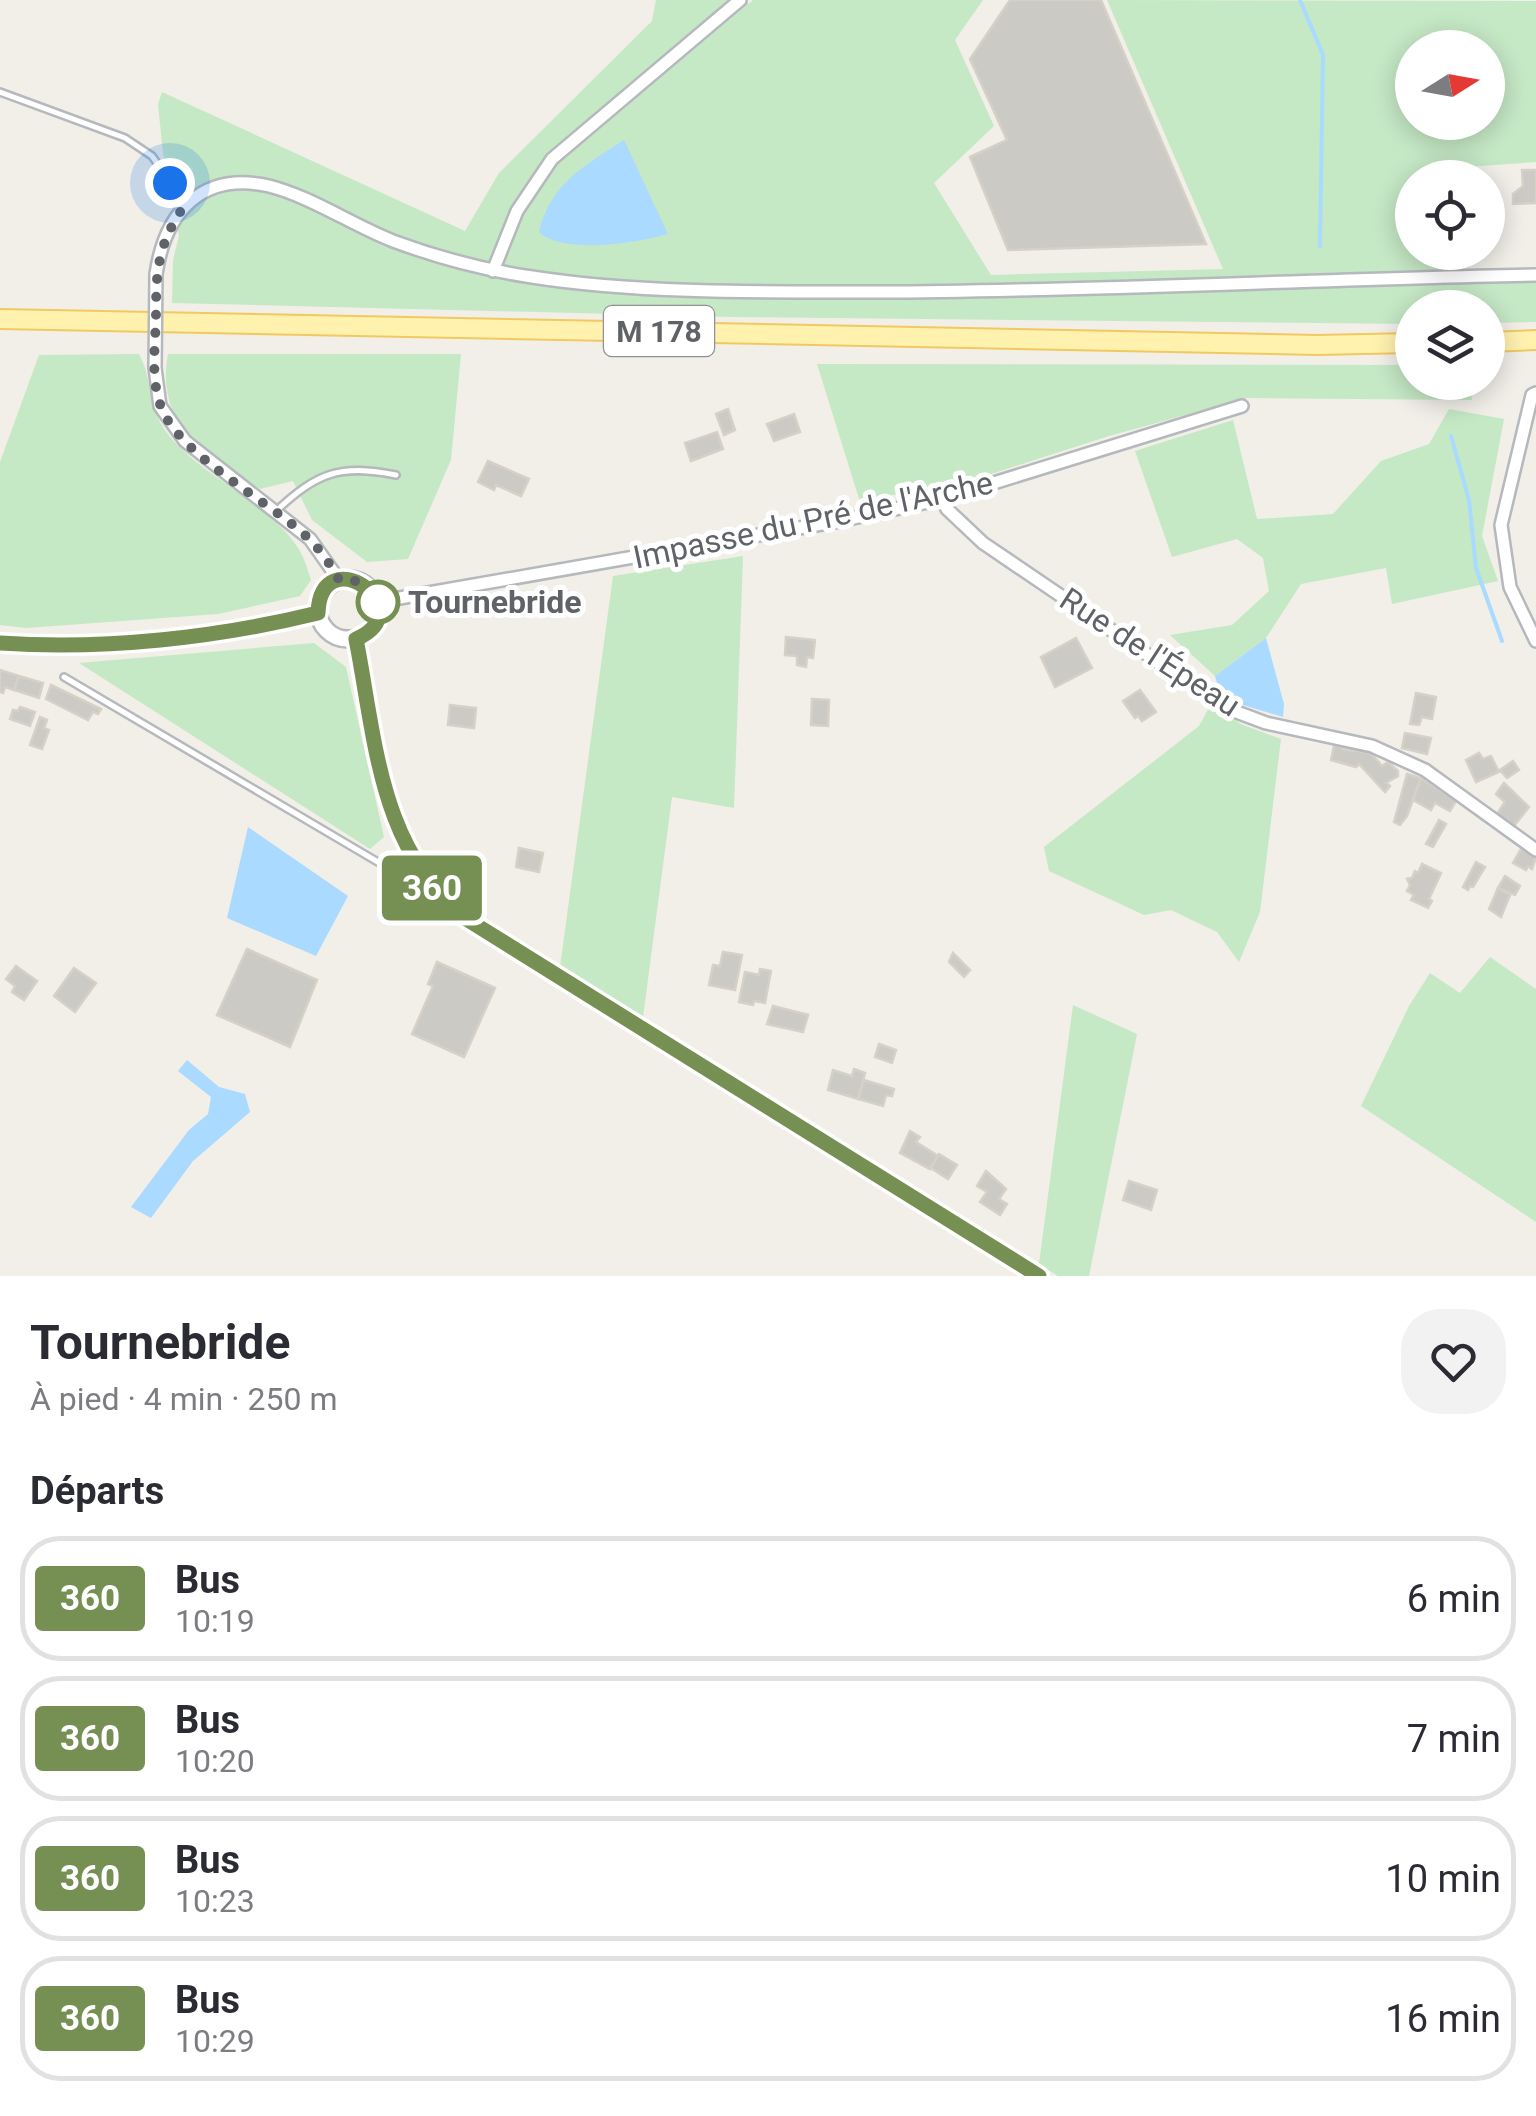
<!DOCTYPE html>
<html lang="fr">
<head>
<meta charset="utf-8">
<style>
	:root { --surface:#fff; --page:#f2f2f3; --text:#2b2b33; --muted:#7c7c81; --line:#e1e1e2 }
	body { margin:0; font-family:Roboto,sans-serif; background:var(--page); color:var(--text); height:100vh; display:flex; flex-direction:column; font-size:38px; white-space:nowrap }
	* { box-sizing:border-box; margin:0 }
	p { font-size:32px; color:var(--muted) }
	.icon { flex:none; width:55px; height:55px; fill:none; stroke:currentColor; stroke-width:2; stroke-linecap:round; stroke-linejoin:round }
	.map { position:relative; height:1276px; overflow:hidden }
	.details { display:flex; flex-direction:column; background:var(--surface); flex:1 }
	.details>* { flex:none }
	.badge { padding:0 20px; border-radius:8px; font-size:35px; line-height:65px }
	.needle { width:65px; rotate:79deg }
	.controls { position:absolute; left:1395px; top:30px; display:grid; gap:20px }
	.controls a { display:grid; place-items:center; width:110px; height:110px; border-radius:50%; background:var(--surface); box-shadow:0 5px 25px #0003; font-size:50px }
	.you { position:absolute; width:50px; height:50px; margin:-25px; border:8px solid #fff; border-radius:50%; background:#1a73e8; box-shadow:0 0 0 15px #1a73e833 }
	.map>.badge { position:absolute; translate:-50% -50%; box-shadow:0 0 0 5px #fff }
	h2 { padding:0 30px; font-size:38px; line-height:90px }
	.round { display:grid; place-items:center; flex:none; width:105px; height:105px; border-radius:40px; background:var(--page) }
	.overview { display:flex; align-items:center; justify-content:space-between; height:170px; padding:0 30px }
	h1 { font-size:48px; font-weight:700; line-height:75px }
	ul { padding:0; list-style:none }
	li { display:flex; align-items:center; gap:30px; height:125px; margin:0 20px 15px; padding:0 10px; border:5px solid var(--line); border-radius:40px }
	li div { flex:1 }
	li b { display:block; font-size:38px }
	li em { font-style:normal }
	li .badge { min-width:110px; font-weight:700; text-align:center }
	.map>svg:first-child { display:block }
</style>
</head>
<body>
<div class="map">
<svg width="1536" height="1276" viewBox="0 0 1536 1276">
	<rect width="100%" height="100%" fill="#f1efe8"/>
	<g fill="#c5e8c5" fill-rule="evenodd">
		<path d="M656,0H746L749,4L753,0H983L955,40L994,126L934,183L991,275L1223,269L1107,0L1536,1V162L1453,168V177L1412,178V252L1459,253L1461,271L1536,268V322L1488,323V308H1412V324L734,317L172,303L173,260L179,236L163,153L158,104L162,92L465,231L499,173L652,21ZM1412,48H1488V122H1412Z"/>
		<path d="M139,354C153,380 148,408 167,433C201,477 271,503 300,551C305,560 308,571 311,580L300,596L218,614L26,628L0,625V462L39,355Z"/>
		<path d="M168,354H461L451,460L408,559L367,562L312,520L293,481L260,489C206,454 155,426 168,354Z"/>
		<path d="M817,364L1412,365V382L1469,383L1472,400L1247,398L1109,436L991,474L860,502Z"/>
		<path d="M1449,409L1504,419L1482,536L1498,581L1392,604L1386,568L1301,584L1266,638L1215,676L1170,635L1232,625L1269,591L1263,558L1237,539L1172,557L1135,451L1233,420L1257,519L1333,514L1381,461L1429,444Z"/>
		<path d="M743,556L734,808L672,797L643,1017L560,967L613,576Z"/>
		<path d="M314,643L346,667L384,837L370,849L79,663Z"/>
		<path d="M1210,706L1243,725L1281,739L1260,912L1239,962L1217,932L1171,910L1144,915L1049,871L1044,847L1199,726Z"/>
		<path d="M1490,957L1536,989V1222L1361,1106L1409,1006L1430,973L1460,993Z"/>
		<path d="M1073,1005L1137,1034L1089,1276H1058L1039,1264Z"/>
	</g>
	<g fill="#aadaff">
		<path d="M624,140L668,234C636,243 564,255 539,232C550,184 584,166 624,140Z"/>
		<path d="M1266,638L1284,704L1283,717L1243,705L1219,691L1215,676Z"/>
		<path d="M248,827L348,896L316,956L227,918Z"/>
		<path d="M187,1060L219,1087L245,1094L250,1112L193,1161L151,1218L131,1207L189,1130L208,1114L211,1097L178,1071Z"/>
	</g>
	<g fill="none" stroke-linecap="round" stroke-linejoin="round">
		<g stroke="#aadaff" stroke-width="4">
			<path d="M1300,0L1323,55L1320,246"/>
			<path d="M1451,436L1469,500L1476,568L1502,641"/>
		</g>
	</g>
	<g fill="#cccac5" stroke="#d6d1c6" stroke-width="2.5">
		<path d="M1010,0H1101L1206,244L1008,250L970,157L1007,140L970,59Z"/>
		<path d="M1522,170H1536V203L1513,204V194L1523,186Z"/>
		<path d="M728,409L735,430L724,435L716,414Z"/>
		<path d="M794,414L800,432L774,441L767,424Z"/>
		<path d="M717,432L723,449L691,461L685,443Z"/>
		<path d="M488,461L529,479L521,496L496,485L494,490L478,482Z"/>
		<path d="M786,637L815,640L813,658L807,657L806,667L797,665V656L785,655Z"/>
		<path d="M1076,638L1092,668L1055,687L1041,657Z"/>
		<path d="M0,670L19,676L14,690L5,687L3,693L0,692Z"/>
		<path d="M19,676L43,683L39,698L14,690Z"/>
		<path d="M51,685L101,709L98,714L93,712L88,720L46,699Z"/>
		<path d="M1140,690L1156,712L1142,721L1138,716L1135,718L1123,701Z"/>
		<path d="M1416,693L1436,697L1432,719L1422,717L1419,725L1410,724Z"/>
		<path d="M812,699L829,700L828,726L811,725Z"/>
		<path d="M450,705L476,708L474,728L448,725Z"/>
		<path d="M20,707L35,712L30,726L10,719L13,710L18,711Z"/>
		<path d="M40,717L47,720L44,728L49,730L42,749L30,745Z"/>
		<path d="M1405,733L1431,738L1427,754L1402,748Z"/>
		<path d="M1340,745L1343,749L1371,753L1382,766L1388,762L1398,771V776L1386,783L1390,786L1385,792L1359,764L1356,767L1331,760L1334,746Z"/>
		<path d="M1479,753L1483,759L1491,756L1499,772L1476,782L1466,760Z"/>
		<path d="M1513,761L1519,770L1507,778L1500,770Z"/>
		<path d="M1407,774L1421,778L1407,816L1400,825L1394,822Z"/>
		<path d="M1421,778L1456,801L1450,811L1435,803L1431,810L1413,800Z"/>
		<path d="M1504,783L1529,807L1514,826L1497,814L1505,802L1496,794Z"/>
		<path d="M1439,820L1446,824L1433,847L1426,844Z"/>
		<path d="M519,848L543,853L539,872L516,867Z"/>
		<path d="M1521,849L1536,857L1532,869L1528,866L1526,870L1513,863Z"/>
		<path d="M1476,862L1485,867L1473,887L1470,886L1468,890L1463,887Z"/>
		<path d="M1422,864L1441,873L1429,899L1432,901L1428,908L1411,900L1414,895L1407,891L1410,885L1407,879L1412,878L1415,871L1418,873Z"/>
		<path d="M1505,876L1520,886L1515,895L1498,888Z"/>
		<path d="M1498,888L1510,895L1501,917L1489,909Z"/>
		<path d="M247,949L317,980L290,1047L217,1015Z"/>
		<path d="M723,952L742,955L735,990L709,985L713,965L720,966Z"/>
		<path d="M953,953L970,970L964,977L949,962Z"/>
		<path d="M437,962L495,988L464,1057L412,1034L433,986L428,984Z"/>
		<path d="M16,966L37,981L24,1000L12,992L15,986L6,979Z"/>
		<path d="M74,968L96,983L75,1012L54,996Z"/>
		<path d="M760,969L771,971L765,1003L754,1001L753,1005L739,1002L745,972L759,975Z"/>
		<path d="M773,1006L808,1015L803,1032L767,1024Z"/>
		<path d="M879,1044L896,1050L892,1063L875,1057Z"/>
		<path d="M854,1069L865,1073L858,1099L828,1090L833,1070L852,1076Z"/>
		<path d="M864,1080L894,1089L892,1096L886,1095L883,1106L858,1099Z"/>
		<path d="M910,1131L920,1137L916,1142L938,1156L930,1169L900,1153Z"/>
		<path d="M939,1154L957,1165L948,1179L931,1168Z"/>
		<path d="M986,1171L1006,1189L999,1199L1007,1204L1000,1215L980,1202L987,1192L977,1186Z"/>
		<path d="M1129,1181L1157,1190L1151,1210L1123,1200Z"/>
	</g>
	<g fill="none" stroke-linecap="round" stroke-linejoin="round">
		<g stroke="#b5b8bc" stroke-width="10">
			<g id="service">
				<path d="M0,92L125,138L152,156L185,203"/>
				<path d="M276,511C318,472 340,464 396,475"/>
				<path d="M64,677L388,868"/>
			</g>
		</g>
		<g stroke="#b5b8bc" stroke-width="16">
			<g id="minor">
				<path d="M493,271L517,211L552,159L740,0"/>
				<path d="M156,274C165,212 202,171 269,186C312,197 352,225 393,241C439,258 484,270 532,277C641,294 768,292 879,292C1098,291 1317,279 1536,275"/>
				<path d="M155,368L160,406L185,441L310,539L339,580"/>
				<path d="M1536,393L1532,395L1501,525L1510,587L1536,641"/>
				<path d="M942,499L947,509L983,543L1226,708L1266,723L1372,746L1425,770L1536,850"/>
				<path d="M377,602L839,521L942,499L1242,406"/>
			</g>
		</g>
		<g stroke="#b6babf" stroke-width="20">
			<g id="secondary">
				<circle cx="348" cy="609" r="30"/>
				<path d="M356,639C376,742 379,851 468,920L1039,1276"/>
				<path d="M0,643C105,650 216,638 318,613"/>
			</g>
		</g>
		<g stroke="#f2c960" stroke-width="22">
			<g id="primary">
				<path d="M0,319L1317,345L1412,343"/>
				<path d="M1488,342L1536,340"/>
			</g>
		</g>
		<use href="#service" stroke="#fff" stroke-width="5"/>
		<use href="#minor" stroke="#fff" stroke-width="11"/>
		<use href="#secondary" stroke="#fff" stroke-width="15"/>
		<use href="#primary" stroke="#fff2af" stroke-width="18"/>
		<g stroke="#b5b8bc" stroke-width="16" stroke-linecap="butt">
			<path id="minor-bridge" d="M155,368L156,274"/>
		</g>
		<use href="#minor-bridge" stroke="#fff" stroke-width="11"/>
	</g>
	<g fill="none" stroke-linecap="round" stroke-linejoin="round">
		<g stroke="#fff" stroke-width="22">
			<path id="line" d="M0,643C105,650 216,638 318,613C321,537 424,609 356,639C376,741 379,851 468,920L1039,1276"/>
		</g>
		<use href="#line" stroke="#768f53" stroke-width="15"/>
		<path stroke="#5f6368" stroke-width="10" stroke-dasharray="0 18" d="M170,183L186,203C157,245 156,270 156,319C155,346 151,378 160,404C176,454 268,500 307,537C320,549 331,565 339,580C359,578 370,586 378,602"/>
	</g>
	<circle fill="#fff" stroke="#768f53" stroke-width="5" cx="378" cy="602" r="20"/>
	<g text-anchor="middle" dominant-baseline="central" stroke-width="10" stroke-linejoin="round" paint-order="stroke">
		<rect fill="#fff" stroke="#8f9295" stroke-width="2.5" x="604" y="306" width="110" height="50" rx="8"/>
		<g font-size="30" font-weight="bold" fill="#5f6368">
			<text x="659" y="331">M 178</text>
		</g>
		<g font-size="32" fill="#5f6368" stroke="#fff">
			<text transform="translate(813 520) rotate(-12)">Impasse du Pré de l'Arche</text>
			<text transform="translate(1150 652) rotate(33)">Rue de l'Épeau</text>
		</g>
		<g font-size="32" font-weight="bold" fill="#5f6368" stroke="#fff" text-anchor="start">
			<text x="408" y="602">Tournebride</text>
		</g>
	</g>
</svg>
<div class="controls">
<a><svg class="needle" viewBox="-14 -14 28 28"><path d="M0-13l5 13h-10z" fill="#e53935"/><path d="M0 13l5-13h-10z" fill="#7c7c81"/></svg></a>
<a><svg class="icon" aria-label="locate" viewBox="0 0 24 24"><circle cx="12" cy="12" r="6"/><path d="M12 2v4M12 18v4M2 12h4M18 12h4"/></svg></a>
<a><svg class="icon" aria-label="layers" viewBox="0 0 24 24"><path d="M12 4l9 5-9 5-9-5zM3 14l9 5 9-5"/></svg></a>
</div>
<div class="you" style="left:170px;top:183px"></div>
<b class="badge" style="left:432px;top:888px;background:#768f53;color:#fff">360</b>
</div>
<section class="details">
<div class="overview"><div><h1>Tournebride</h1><p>À pied · 4 min · 250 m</p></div><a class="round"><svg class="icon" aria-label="heart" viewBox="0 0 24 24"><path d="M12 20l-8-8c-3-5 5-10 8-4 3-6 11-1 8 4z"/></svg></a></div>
<h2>Départs</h2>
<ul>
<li><span class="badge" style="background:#768f53;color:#fff">360</span><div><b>Bus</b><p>10:19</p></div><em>6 min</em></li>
<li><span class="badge" style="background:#768f53;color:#fff">360</span><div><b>Bus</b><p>10:20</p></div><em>7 min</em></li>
<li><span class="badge" style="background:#768f53;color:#fff">360</span><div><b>Bus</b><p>10:23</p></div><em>10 min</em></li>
<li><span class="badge" style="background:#768f53;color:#fff">360</span><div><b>Bus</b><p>10:29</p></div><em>16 min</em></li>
</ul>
</section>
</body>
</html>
